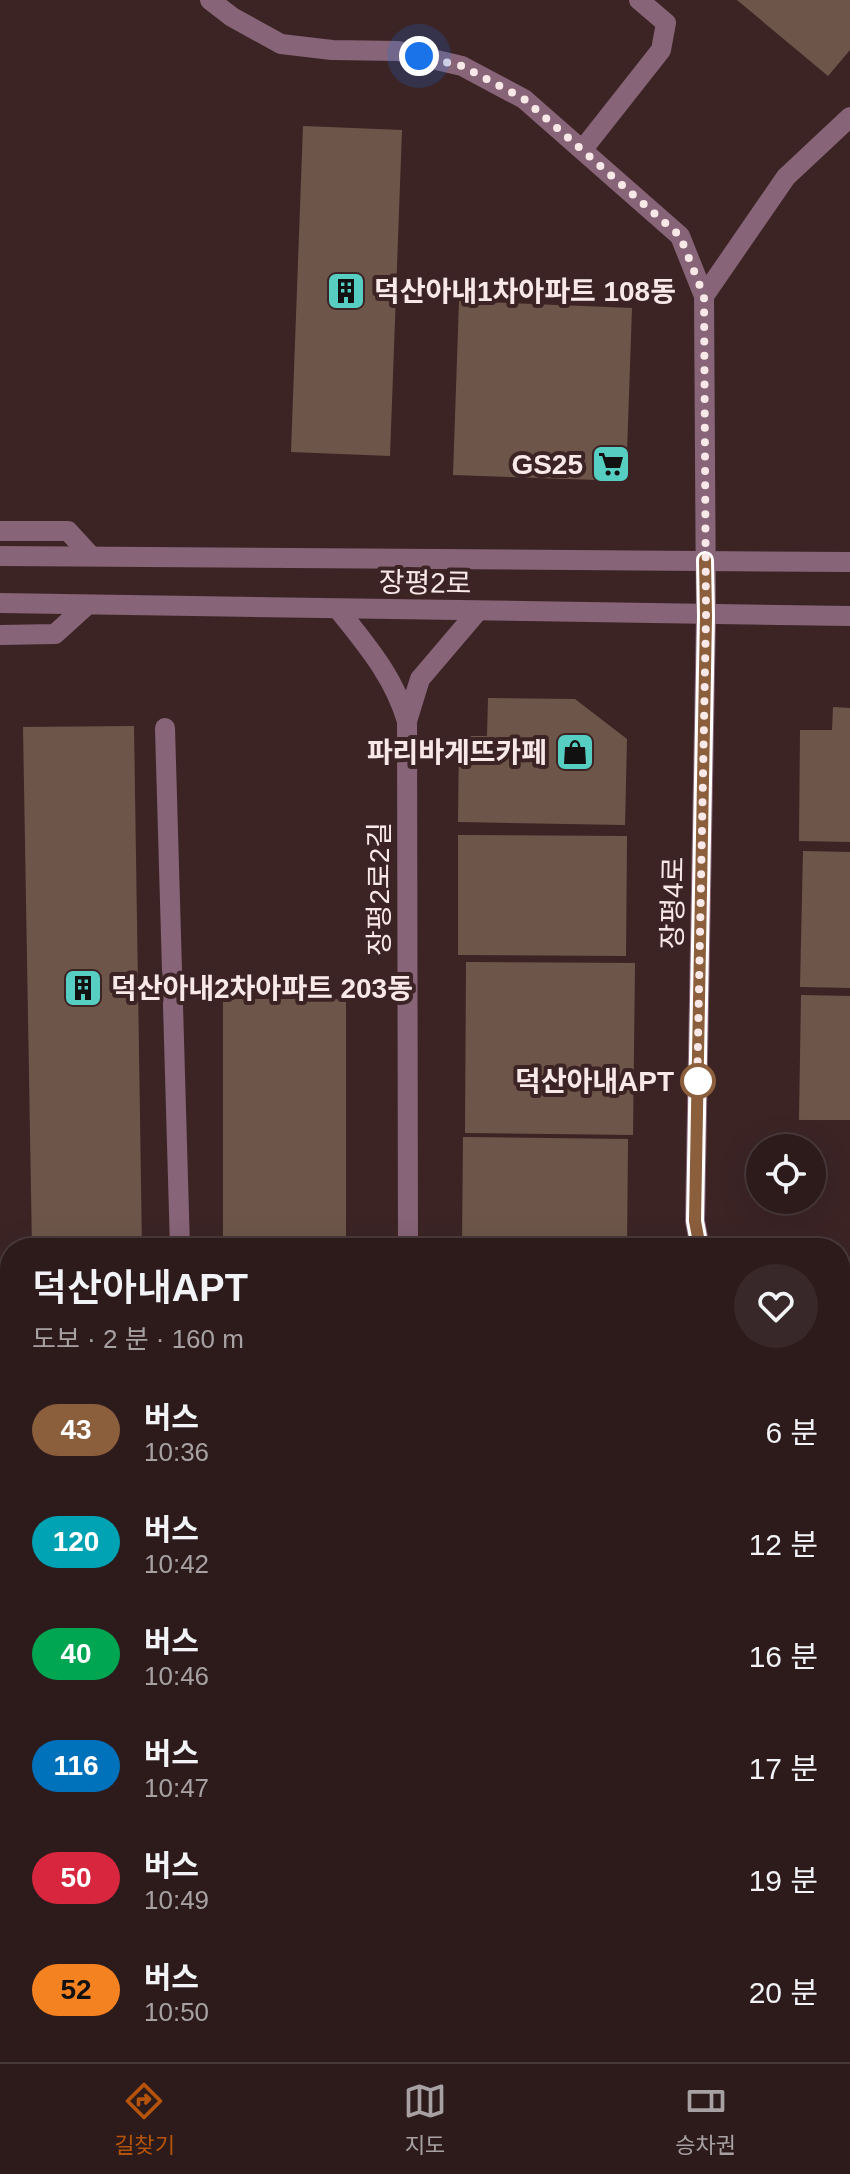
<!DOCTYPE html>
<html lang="ko">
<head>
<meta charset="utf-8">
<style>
	:root { --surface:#2d1b1c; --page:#392829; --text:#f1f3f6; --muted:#a7a1a3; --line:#48393b; --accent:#b45309 }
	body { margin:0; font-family:Helvetica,"Noto Sans KR",sans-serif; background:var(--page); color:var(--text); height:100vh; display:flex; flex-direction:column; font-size:30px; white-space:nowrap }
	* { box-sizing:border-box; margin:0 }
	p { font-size:26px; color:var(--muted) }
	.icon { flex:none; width:44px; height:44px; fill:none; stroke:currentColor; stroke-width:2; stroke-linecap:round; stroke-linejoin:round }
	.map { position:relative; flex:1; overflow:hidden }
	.details { position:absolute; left:0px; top:1238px; width:850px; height:824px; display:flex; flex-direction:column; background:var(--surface); border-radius:32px 32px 0 0; box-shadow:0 8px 32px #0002,0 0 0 2px var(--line) }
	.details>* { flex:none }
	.badge { padding:0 16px; border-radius:26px; font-size:28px; line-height:52px }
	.buttons { position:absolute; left:746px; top:1134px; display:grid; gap:16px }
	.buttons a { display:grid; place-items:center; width:80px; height:80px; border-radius:50%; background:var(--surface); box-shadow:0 8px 32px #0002,0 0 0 2px var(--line); font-size:40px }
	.you { position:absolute; width:40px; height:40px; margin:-20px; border:6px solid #fff; border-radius:50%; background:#1a73e8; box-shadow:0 0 0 12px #1a73e833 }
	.map>.badge { position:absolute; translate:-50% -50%; box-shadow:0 0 0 4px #fff }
	.round { display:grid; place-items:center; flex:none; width:84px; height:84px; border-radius:42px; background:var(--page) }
	.overview { display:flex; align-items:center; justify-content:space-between; height:136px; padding:0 32px }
	h1 { font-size:38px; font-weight:600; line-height:60px }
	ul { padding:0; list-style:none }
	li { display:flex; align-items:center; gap:24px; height:112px; padding:0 32px }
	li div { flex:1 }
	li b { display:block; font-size:30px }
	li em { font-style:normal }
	li .badge { min-width:88px; font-weight:700; text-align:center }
	.dock { display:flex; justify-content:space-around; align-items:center; height:112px; border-top:2px solid var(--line); background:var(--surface); font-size:22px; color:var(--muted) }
	.dock a { display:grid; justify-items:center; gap:4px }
	.dock .on { color:var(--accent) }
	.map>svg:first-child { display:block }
</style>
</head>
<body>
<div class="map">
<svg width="850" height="2062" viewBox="0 0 850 2062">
	<rect width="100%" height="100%" fill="#3c2425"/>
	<g fill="#6d5649">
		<path d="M737,0H850V50L828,76Z"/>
		<path d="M303,126L402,130L390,456L291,452Z"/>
		<path d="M459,301L632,308L626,481L453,475Z"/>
		<path d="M488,698L575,699L627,739L625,825L458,822L459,736H487Z"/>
		<path d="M833,707L850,708V842L799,841L800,730H832Z"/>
		<path d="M134,726L142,1248H32L23,727Z"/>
		<path d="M458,835L627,836L626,956L458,955Z"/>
		<path d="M803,851L850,852V988L800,987Z"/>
		<path d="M466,962L635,963L633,1135L465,1133Z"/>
		<path d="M801,995L850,996V1120H799Z"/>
		<rect x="223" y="999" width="123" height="249"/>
		<path d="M463,1137L628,1139L627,1248H462Z"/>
		<rect x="840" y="1563" width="10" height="291"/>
		<rect x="840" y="1885" width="3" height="149"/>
	</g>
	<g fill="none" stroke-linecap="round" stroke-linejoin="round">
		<g stroke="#876477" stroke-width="20">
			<path d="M210,0L232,17L281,44L332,50L398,51L462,66L524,99L680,236L704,296L706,616L695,1221L700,1248"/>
			<path d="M583,149L661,50L666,23L639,0"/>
			<path d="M704,296L786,177L850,117"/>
			<path d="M0,531H68L91,556"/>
			<path d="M0,556L850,562"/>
			<path d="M0,603L850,616"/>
			<path d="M338,609C367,646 393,675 407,721"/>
			<path d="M0,635L55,634L87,605"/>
			<path d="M165,728L180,1248"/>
			<path d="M408,1248L407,721L420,679L477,612"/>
			<path d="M840,1327H850"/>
			<path d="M0,1352L10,1353"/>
			<path d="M712,2056L850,2058"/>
			<path d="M391,2062L392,2052"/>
		</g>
	</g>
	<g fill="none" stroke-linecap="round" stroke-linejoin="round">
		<g stroke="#fff" stroke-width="18">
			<path id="line" d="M700,1248L695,1221L706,616L705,560"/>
		</g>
		<use href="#line" stroke="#8b5e3c" stroke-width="12"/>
		<path stroke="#f9e8e8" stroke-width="8" stroke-dasharray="0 14.4" d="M419,56L462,66L524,99L680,236L704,296L706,616L697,1094L698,1081"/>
	</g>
	<defs>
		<g id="building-square" transform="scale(2)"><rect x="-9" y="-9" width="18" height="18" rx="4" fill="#57cec2" stroke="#3c2425"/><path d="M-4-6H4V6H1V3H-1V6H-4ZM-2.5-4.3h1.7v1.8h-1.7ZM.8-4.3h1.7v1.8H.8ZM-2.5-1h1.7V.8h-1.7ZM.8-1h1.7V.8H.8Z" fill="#111"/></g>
		<g id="supermarket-square" transform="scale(2)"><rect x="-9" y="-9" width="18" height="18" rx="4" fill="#57cec2" stroke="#3c2425"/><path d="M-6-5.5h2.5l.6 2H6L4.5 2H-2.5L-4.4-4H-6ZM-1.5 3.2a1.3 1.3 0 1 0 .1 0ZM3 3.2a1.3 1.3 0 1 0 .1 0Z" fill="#111"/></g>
		<g id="shop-square" transform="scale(2)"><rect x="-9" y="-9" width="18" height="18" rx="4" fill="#57cec2" stroke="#3c2425"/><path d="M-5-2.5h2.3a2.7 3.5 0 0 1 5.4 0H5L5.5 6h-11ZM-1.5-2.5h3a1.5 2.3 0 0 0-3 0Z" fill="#111"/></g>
	</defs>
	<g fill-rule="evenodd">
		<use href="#building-square" x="346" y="291"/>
		<use href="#supermarket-square" x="611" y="464"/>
		<use href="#shop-square" x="575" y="752"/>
		<use href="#building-square" x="83" y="988"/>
	</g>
	<circle fill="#fff" stroke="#8b5e3c" stroke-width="4" cx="698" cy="1081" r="16"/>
	<g text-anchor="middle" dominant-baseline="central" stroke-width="8" stroke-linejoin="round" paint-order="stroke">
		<g font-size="28" font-weight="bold" fill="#f9e8e8" stroke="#3c2425" text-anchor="start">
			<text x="374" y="291">덕산아내1차아파트 108동</text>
			<text x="583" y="464" text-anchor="end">GS25</text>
			<text x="547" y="752" text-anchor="end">파리바게뜨카페</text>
			<text x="111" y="988">덕산아내2차아파트 203동</text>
		</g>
		<g font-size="28" fill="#f9e8e8" stroke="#3c2425">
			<text transform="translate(425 583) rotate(1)">장평2로</text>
			<text transform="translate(379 889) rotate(-90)">장평2로2길</text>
			<text transform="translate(673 903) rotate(-89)">장평4로</text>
		</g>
		<g font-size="28" font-weight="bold" fill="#f9e8e8" stroke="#3c2425" text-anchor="end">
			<text x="674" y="1081">덕산아내APT</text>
		</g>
	</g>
</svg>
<div class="buttons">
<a><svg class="icon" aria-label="locate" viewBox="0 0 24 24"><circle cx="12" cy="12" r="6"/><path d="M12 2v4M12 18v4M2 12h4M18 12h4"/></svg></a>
</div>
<div class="you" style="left:419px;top:56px"></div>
<section class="details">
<div class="overview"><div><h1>덕산아내APT</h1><p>도보 · 2 분 · 160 m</p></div><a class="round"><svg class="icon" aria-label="heart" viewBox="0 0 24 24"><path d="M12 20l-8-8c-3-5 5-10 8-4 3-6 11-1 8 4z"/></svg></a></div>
<ul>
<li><span class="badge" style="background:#8b5e3c;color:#fff">43</span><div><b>버스</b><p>10:36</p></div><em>6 분</em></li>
<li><span class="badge" style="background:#00a3b4;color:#fff">120</span><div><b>버스</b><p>10:42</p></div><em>12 분</em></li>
<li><span class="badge" style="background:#00a651;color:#fff">40</span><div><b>버스</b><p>10:46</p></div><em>16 분</em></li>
<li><span class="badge" style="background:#0072bc;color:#fff">116</span><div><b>버스</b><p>10:47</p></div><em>17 분</em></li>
<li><span class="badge" style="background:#d7263d;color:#fff">50</span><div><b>버스</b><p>10:49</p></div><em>19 분</em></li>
<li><span class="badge" style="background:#f58220;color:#111">52</span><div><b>버스</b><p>10:50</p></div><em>20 분</em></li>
</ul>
</section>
</div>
<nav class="dock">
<a class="on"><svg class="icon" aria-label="directions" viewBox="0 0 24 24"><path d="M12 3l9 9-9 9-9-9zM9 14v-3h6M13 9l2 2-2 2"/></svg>길찾기</a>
<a><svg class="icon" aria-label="map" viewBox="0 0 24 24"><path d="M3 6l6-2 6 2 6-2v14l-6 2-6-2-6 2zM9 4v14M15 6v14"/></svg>지도</a>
<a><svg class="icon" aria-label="tickets" viewBox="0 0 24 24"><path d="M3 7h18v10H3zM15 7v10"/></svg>승차권</a>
</nav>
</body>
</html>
